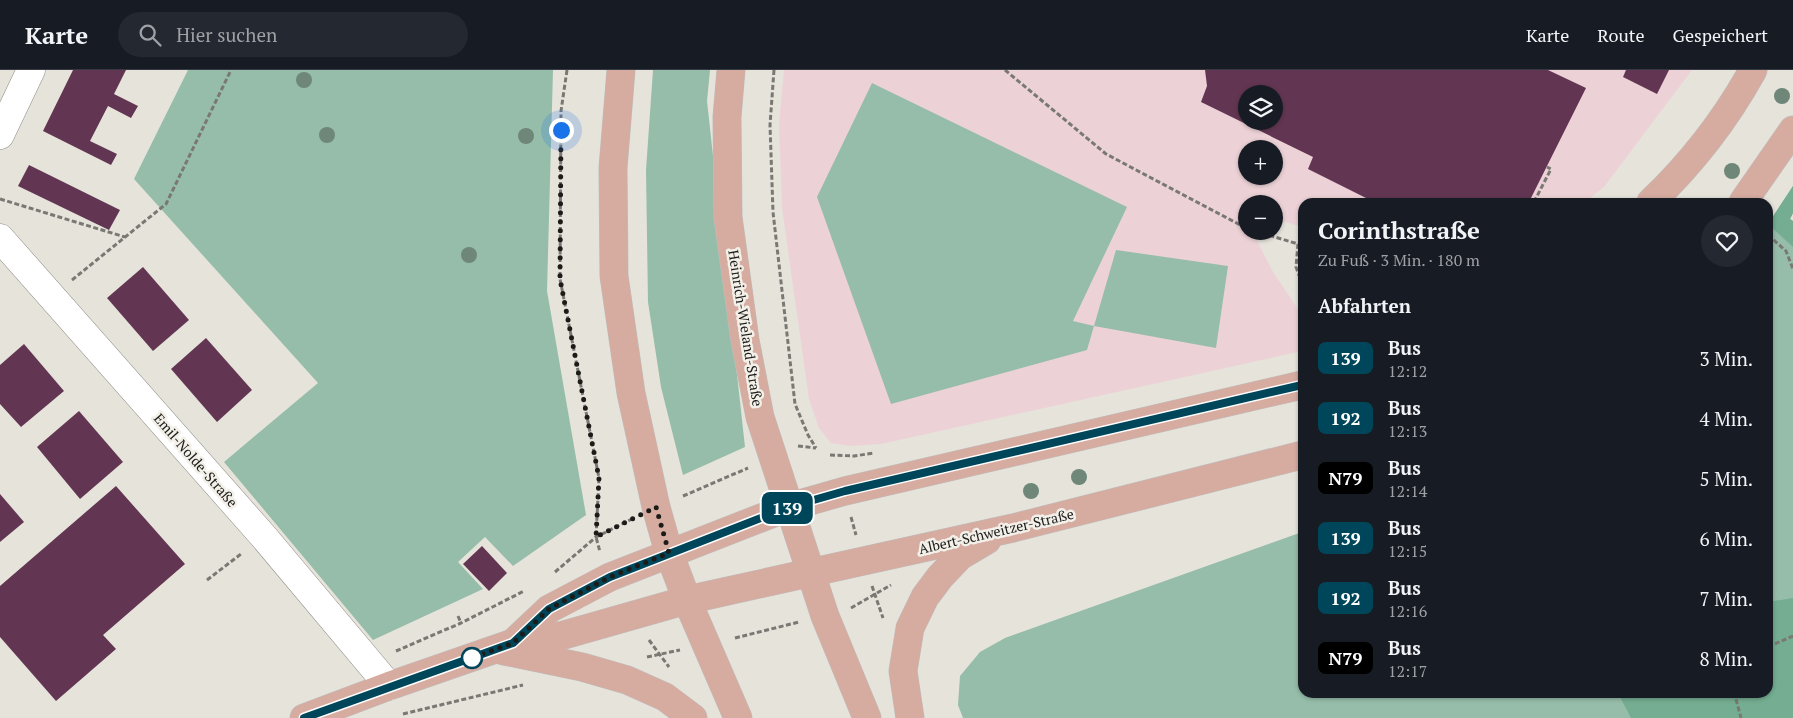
<!DOCTYPE html>
<html lang="de">
<head>
<meta charset="utf-8">
<style>
	:root { --surface:#171b24; --page:#242831; --text:#f1f3f6; --muted:#9ea1a6; --line:#363941 }
	body { margin:0; font-family:"PT Serif",serif; background:var(--page); color:var(--text); height:100vh; display:flex; flex-direction:column; font-size:19px; white-space:nowrap }
	* { box-sizing:border-box; margin:0 }
	p { font-size:16px; color:var(--muted) }
	.icon { flex:none; width:28px; height:28px; fill:none; stroke:currentColor; stroke-width:2; stroke-linecap:round; stroke-linejoin:round }
	.map { position:relative; flex:1; overflow:hidden }
	.drawer { position:absolute; left:1298px; top:128px; width:475px; height:500px; display:flex; flex-direction:column; background:var(--surface); border-radius:15px; box-shadow:0 1px 4px #0004 }
	.drawer>* { flex:none }
	.badge { padding:0 10px; border-radius:8px; font-size:18px; line-height:32px }
	.tools { position:absolute; left:1238px; top:15px; display:grid; gap:10px }
	.tools a { display:grid; place-items:center; width:45px; height:45px; border-radius:50%; background:var(--surface); box-shadow:0 1px 4px #0004; font-size:25px }
	.you { position:absolute; width:25px; height:25px; margin:-12px; border:4px solid #fff; border-radius:50%; background:#1a73e8; box-shadow:0 0 0 8px #1a73e833 }
	.map>.badge { position:absolute; translate:-50% -50%; box-shadow:0 0 0 2px #fff }
	h2 { padding:0 20px; font-size:19px; line-height:45px }
	.round { display:grid; place-items:center; flex:none; width:52px; height:52px; border-radius:26px; background:var(--page) }
	.head { display:flex; align-items:center; justify-content:space-between; height:85px; padding:0 20px }
	h1 { font-size:24px; font-weight:700; line-height:38px }
	ul { padding:0; list-style:none }
	li { display:flex; align-items:center; gap:15px; height:60px; padding:0 20px }
	li div { flex:1 }
	li b { display:block; font-size:19px }
	li em { font-style:normal }
	li .badge { min-width:55px; font-weight:700; text-align:center }
	header { display:flex; align-items:center; gap:30px; box-sizing:border-box; height:70px; padding:0 25px; background:var(--surface); border-bottom:1px solid var(--line) }
	header strong { font-size:24px }
	nav { display:flex; gap:28px; margin-inline-start:auto; font-size:18px }
	.search { width:350px; height:45px; background:var(--page); display:flex; align-items:center; gap:12px; box-sizing:border-box; padding:0 18px; border-radius:28px; color:var(--muted); font-size:19px }
	.map>svg:first-child { display:block }
</style>
</head>
<body>
<header>
<strong>Karte</strong>
<div class="search"><svg class="icon" aria-label="search" viewBox="0 0 24 24"><circle cx="10" cy="10" r="6"/><path d="M15 15l6 6"/></svg>Hier suchen</div>
<nav><a>Karte</a><a>Route</a><a>Gespeichert</a></nav>
</header>
<div class="map">
<svg width="1793" height="648" viewBox="0 0 1793 648">
	<rect width="100%" height="100%" fill="#e6e3db"/>
	<path fill="#ecd2d6" fill-rule="evenodd" d="M784,0H1692L1604,117L1585,132H1302V156L1295,155L1274,148V134H1246V161H1252L1273,202L1302,245V281L881,374L851,376L831,373L819,358L809,329L782,138L779,53ZM1246,24H1274V51H1246ZM1246,79H1274V106H1246Z"/>
	<g fill="#96bda9">
		<path d="M188,0H553L547,221L586,445L513,496L485,467L458,492L483,519L373,570L224,392L318,313L134,109Z"/>
		<path d="M653,0H710L707,31L745,377L683,405L661,317L648,232L646,100Z"/>
		<path d="M872,13L1127,137L1073,251L1094,256L1116,180L1228,196L1216,278L1094,256L1087,280L891,334L817,127Z"/>
		<path d="M1793,116V143L1790,149L1793,151V648H963L958,635L960,606L980,582L1005,568L1302,462V622H1768V154Z"/>
	</g>
	<g fill="#74ad91">
		<path d="M1793,116V143L1790,149L1793,151V177L1768,154Z"/>
		<path d="M1793,528V648H1631L1618,623L1768,622V532Z"/>
	</g>
	<g fill="#623652" fill-rule="evenodd">
		<path d="M73,0H126L114,24L138,36L131,48L108,36L90,71L117,84L111,95L43,61Z"/>
		<path d="M1205,0H1548L1586,18L1529,132H1374L1308,99L1313,87L1201,32L1207,16ZM1246,24H1274V51H1246Z"/>
		<path d="M1626,0H1669L1657,24L1623,7Z"/>
		<path d="M29,95L120,140L109,160L18,116Z"/>
		<path d="M143,197L189,250L153,281L107,228Z"/>
		<path d="M206,268L252,320L217,352L171,299Z"/>
		<path d="M24,274L64,321L21,357L0,334V295Z"/>
		<path d="M79,341L123,392L80,429L37,377Z"/>
		<path d="M116,416L185,494L103,565L116,579L56,631L0,567V516Z"/>
		<path d="M0,424L24,452L0,472Z"/>
		<path d="M482,476L507,503L489,521L463,494Z"/>
	</g>
	<g fill="none" stroke-linecap="round" stroke-linejoin="round">
		<g stroke="#8f8d86" stroke-width="29">
			<g id="minor">
				<path d="M0,65L31,0"/>
				<path d="M0,168L264,467L389,616"/>
			</g>
		</g>
		<g stroke="#bfbfbe" stroke-width="29">
			<g id="major">
				<path d="M621,0L613,98L614,206L631,323L656,437L669,483L687,530L738,648"/>
				<path d="M731,0L727,47L728,147L745,270L760,347L825,546L867,648"/>
				<path d="M1651,132C1691,94 1726,49 1753,0"/>
				<path d="M1743,132L1793,60"/>
				<path d="M513,573L549,539L610,507L789,437L845,421L1302,315"/>
				<path d="M504,581L582,597L627,610L665,627L693,648"/>
				<path d="M304,648L389,616L513,573L564,565L687,530L1013,458L1302,385"/>
				<path d="M910,648L903,601L910,558L925,527L940,507L960,486L987,470"/>
			</g>
		</g>
		<g stroke="#7a7873" stroke-width="3" stroke-dasharray="5 2.5" stroke-linecap="butt">
			<path d="M567,0L561,41L560,209L599,408L596,467L600,482"/>
			<path d="M774,0L770,55L773,142L795,334L808,365L816,378"/>
			<path d="M1005,0L1106,84L1246,158"/>
			<path d="M0,129L125,167"/>
			<path d="M1534,132L1551,99L1547,97"/>
			<path d="M1255,161L1298,174L1302,173"/>
			<path d="M1768,165L1786,181L1793,199"/>
			<path d="M1298,174L1296,197L1302,213"/>
			<path d="M72,210L166,134L231,0"/>
			<path d="M798,376L816,378"/>
			<path d="M830,385L854,386L874,383"/>
			<path d="M683,426L748,398"/>
			<path d="M851,447L856,465"/>
			<path d="M555,502L596,467L632,449"/>
			<path d="M207,510L241,484"/>
			<path d="M872,516L883,548"/>
			<path d="M851,538L891,515"/>
			<path d="M458,546L461,553"/>
			<path d="M735,568L799,552"/>
			<path d="M649,570L669,597"/>
			<path d="M1768,577L1793,566"/>
			<path d="M396,581L461,553L524,521"/>
			<path d="M647,587L680,580"/>
			<path d="M1734,622L1741,648"/>
			<path d="M403,644L523,615"/>
		</g>
		<use href="#minor" stroke="#fff" stroke-width="28"/>
		<use href="#major" stroke="#d6aca1" stroke-width="28"/>
	</g>
	<g fill="#6e8779">
		<circle cx="304" cy="10" r="8"/>
		<circle cx="1782" cy="26" r="8"/>
		<circle cx="327" cy="65" r="8"/>
		<circle cx="526" cy="66" r="8"/>
		<circle cx="1732" cy="101" r="8"/>
		<circle cx="469" cy="185" r="8"/>
		<circle cx="1079" cy="407" r="8"/>
		<circle cx="1031" cy="421" r="8"/>
	</g>
	<g fill="none" stroke-linecap="round" stroke-linejoin="round">
		<g stroke="#fff" stroke-width="11">
			<path id="line" d="M304,648L513,573L549,539L610,507L789,437L845,421L1302,315"/>
		</g>
		<use href="#line" stroke="#00465a" stroke-width="8"/>
		<path stroke="#1c1b18" stroke-width="5" stroke-dasharray="0 9" d="M472,588L469,589L513,573L549,539L564,531L610,507L669,483L656,437L596,467L599,408L560,209L561,60"/>
	</g>
	<circle fill="#fff" stroke="#00465a" stroke-width="2.5" cx="472" cy="588" r="10"/>
	<g text-anchor="middle" dominant-baseline="central" stroke-width="5" stroke-linejoin="round" paint-order="stroke">
		<g font-size="14" fill="#1c1b18" stroke="#f3f0e9">
			<text transform="translate(746 258) rotate(81)">Heinrich-Wieland-Straße</text>
			<text transform="translate(196 390) rotate(49)">Emil-Nolde-Straße</text>
			<text transform="translate(996 461) rotate(-13)">Albert-Schweitzer-Straße</text>
		</g>
	</g>
</svg>
<div class="tools">
<a><svg class="icon" aria-label="layers" viewBox="0 0 24 24"><path d="M12 4l9 5-9 5-9-5zM3 14l9 5 9-5"/></svg></a>
<a>+</a>
<a>−</a>
</div>
<div class="you" style="left:561px;top:60px"></div>
<b class="badge" style="left:787px;top:438px;background:#00465a;color:#fff">139</b>
<section class="drawer">
<div class="head"><div><h1>Corinthstraße</h1><p>Zu Fuß · 3 Min. · 180 m</p></div><a class="round"><svg class="icon" aria-label="heart" viewBox="0 0 24 24"><path d="M12 20l-8-8c-3-5 5-10 8-4 3-6 11-1 8 4z"/></svg></a></div>
<h2>Abfahrten</h2>
<ul>
<li><span class="badge" style="background:#00465a;color:#fff">139</span><div><b>Bus</b><p>12:12</p></div><em>3 Min.</em></li>
<li><span class="badge" style="background:#00465a;color:#fff">192</span><div><b>Bus</b><p>12:13</p></div><em>4 Min.</em></li>
<li><span class="badge" style="background:#000;color:#fff">N79</span><div><b>Bus</b><p>12:14</p></div><em>5 Min.</em></li>
<li><span class="badge" style="background:#00465a;color:#fff">139</span><div><b>Bus</b><p>12:15</p></div><em>6 Min.</em></li>
<li><span class="badge" style="background:#00465a;color:#fff">192</span><div><b>Bus</b><p>12:16</p></div><em>7 Min.</em></li>
<li><span class="badge" style="background:#000;color:#fff">N79</span><div><b>Bus</b><p>12:17</p></div><em>8 Min.</em></li>
</ul>
</section>
</div>
</body>
</html>
